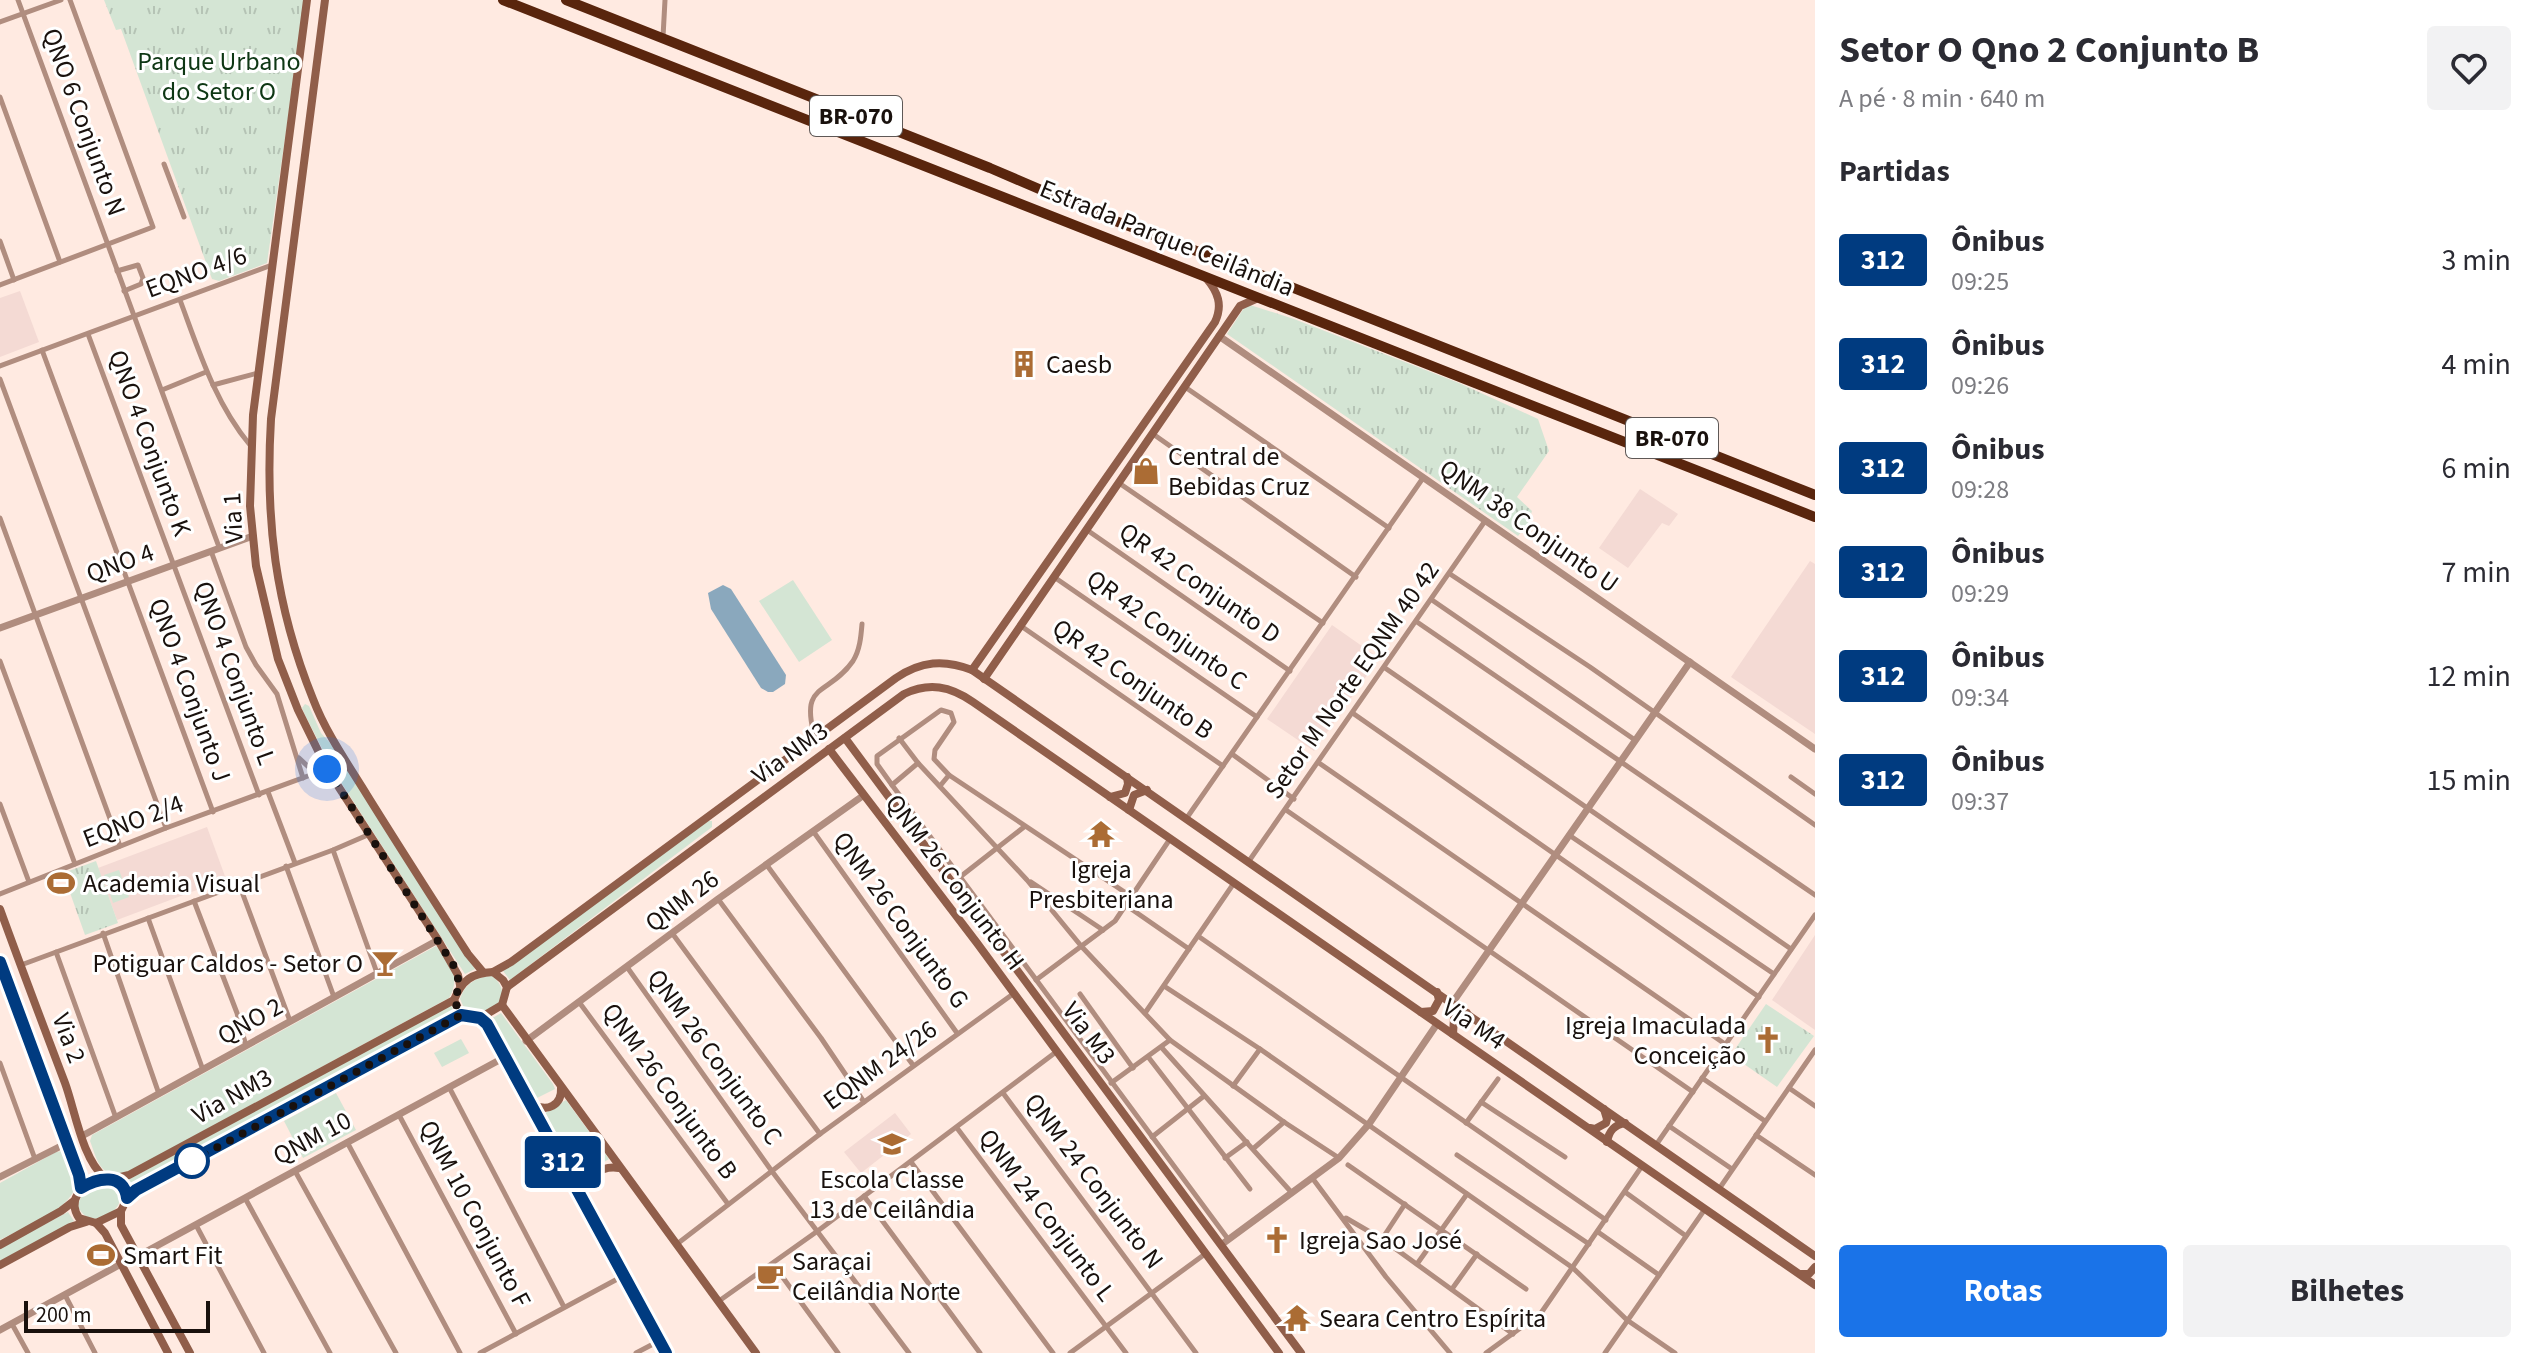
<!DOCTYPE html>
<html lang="pt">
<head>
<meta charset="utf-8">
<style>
	:root { --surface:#fff; --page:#f2f2f3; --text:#2b2b33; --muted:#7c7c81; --accent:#1a73e8 }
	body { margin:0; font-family:"Source Sans 3",sans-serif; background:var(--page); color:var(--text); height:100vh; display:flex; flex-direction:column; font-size:30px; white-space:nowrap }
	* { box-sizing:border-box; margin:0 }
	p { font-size:26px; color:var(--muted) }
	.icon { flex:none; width:44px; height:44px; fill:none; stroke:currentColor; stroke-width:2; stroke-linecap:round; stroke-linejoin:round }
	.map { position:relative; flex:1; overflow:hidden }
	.sheet { display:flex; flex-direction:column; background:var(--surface); width:720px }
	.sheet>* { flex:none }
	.badge { padding:0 16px; border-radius:6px; font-size:28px; line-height:52px }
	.scale { position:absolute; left:24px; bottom:20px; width:186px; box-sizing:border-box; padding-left:8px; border:4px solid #19110d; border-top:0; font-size:22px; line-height:28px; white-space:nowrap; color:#19110d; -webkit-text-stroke:6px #fff; paint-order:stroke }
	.you { position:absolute; width:40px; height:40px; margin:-20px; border:6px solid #fff; border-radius:50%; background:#1a73e8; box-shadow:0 0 0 12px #1a73e833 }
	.map>.badge { position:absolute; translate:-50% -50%; box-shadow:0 0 0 4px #fff }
	h2 { padding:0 24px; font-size:30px; line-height:72px }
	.round { display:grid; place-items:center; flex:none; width:84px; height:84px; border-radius:8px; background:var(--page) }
	.head { display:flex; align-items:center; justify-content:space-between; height:136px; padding:0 24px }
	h1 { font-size:38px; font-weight:700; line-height:60px }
	.action { display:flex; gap:16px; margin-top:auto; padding:16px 24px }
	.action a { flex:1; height:92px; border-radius:8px; background:var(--accent); color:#fff; font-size:32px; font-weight:700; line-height:92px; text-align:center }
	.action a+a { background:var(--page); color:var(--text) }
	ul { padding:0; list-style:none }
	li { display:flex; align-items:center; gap:24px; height:104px; padding:0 24px }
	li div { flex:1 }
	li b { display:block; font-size:30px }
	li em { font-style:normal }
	li .badge { min-width:88px; font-weight:700; text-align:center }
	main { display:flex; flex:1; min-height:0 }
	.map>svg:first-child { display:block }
</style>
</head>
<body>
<main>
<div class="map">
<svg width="1815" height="1353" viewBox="0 0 1815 1353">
	<defs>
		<pattern id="park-tufts" width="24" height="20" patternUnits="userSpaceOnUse" patternTransform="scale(2)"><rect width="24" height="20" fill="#d4e5d4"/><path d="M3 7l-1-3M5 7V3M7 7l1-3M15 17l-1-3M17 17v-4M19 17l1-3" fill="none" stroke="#b5c3b5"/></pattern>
	</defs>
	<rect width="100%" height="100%" fill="#ffeae1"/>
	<g fill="#f4dad4">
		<path d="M20,291L39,342L0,357V298Z"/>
		<path d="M1640,489L1678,514L1669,526L1662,523L1628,568L1599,548Z"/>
		<path d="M1810,561L1815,564V734L1731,677Z"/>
		<path d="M1332,625L1379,658L1314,751L1267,719Z"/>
		<path d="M207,827L226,879L117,920L98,868Z"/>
		<path d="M1815,935V1030L1772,1000Z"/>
		<path d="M895,1113L911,1134L861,1173L844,1152Z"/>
	</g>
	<g fill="#d4e5d4">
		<path d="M793,580L832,640L799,662L759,601Z"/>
		<path d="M305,704L309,706L321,733L330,743L475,969L465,974L333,770L305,715L302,708Z"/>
		<path d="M708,821H712V827L510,980L503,971L558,927Z"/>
		<path d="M119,870L129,897L113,903L104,875Z"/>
		<path d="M436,946C451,960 461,979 449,998L122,1175C99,1176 97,1159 90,1141L92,1135Z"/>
		<path d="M492,976C519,997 485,1021 465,1010L460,999C465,983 477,977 492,976Z"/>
		<path d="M451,1005L456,1015L131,1191L126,1181Z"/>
		<path d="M501,1013L553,1084L555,1089L535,1099L489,1020Z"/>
		<path d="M461,1039L469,1053L442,1067L434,1053Z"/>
		<path d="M336,1093L356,1130L303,1158L284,1121Z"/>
		<path d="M566,1100L609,1159L576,1179L542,1115Z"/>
		<path d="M68,1150C71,1160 76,1171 76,1181C76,1209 22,1228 0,1240V1183L56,1152Z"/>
		<path d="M111,1183C141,1201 91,1238 78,1206C81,1189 96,1183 111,1183Z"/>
		<path d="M68,1212L74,1221L0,1261V1248Z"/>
	</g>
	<g fill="url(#park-tufts)">
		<path d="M104,0H305L267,263L219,281L212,279L121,29L116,30Z"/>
		<path d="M1250,305L1294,319L1459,383L1538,419L1549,451L1517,497L1532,511L1528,524L1518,536L1227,334L1244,308Z"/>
		<path d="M96,861L118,923L85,935L63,873Z"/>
		<path d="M1766,1004L1814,1036L1777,1087L1731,1055Z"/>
	</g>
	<path fill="#8aa8bd" d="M723,585L731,589L786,675L785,684L773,692H768L761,688L711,609L708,593Z"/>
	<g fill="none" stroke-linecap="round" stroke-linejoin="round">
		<g stroke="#b08d7f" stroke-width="5">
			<path d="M18,0L219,547"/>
			<path d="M0,22L61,0"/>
			<path d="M663,37L665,0"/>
			<path d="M0,97L60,262"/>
			<path d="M164,164L184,217"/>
			<path d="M0,241L14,280"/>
			<path d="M117,271L138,265L143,278L141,284L124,291"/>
			<path d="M0,285L153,227L70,0"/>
			<path d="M180,300C199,351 215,403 250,445"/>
			<path d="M88,334L259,795"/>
			<path d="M42,350L213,812"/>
			<path d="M0,366L272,265"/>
			<path d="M0,379L166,828"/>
			<path d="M213,385L258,373"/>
			<path d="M1185,387L1389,528"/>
			<path d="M162,390L206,372"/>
			<path d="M1153,434L1356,577"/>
			<path d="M1119,483L1323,623"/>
			<path d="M0,518L120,846"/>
			<path d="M1087,530L1290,671"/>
			<path d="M211,551L246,647L256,665L277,694L303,778"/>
			<path d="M1450,574L1590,667L1815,825"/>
			<path d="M1054,577L1257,717"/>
			<path d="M1432,600L1635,740"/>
			<path d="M1417,622L1815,895"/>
			<path d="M1021,626L1223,766"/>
			<path d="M0,661L75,864"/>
			<path d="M1385,668L1791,949"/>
			<path d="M1354,714L1759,997"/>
			<path d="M815,738C799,681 828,697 853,661C860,650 861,636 862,624"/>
			<path d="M899,738L918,763L1027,880L1082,947L1170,1040L1111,1083"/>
			<path d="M1232,754L1294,799"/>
			<path d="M299,758L316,774"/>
			<path d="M918,763L892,785L1228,1239"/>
			<path d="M1319,763L1725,1044"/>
			<path d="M1791,777L1815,794"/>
			<path d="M892,785L877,764V756L941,710L951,713L954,722L935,750L934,759L949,775"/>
			<path d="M940,786L949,775L1132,897"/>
			<path d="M268,792L295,863"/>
			<path d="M0,804L29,882"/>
			<path d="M1286,810L1693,1092"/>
			<path d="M1186,819L1423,478"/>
			<path d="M813,831L957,1033"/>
			<path d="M1569,835L1774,974"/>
			<path d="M333,850L377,973"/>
			<path d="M1249,861L1485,521"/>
			<path d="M766,864L913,1065"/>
			<path d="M286,866L334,997"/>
			<path d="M960,877L1024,827"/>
			<path d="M1031,882L1103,930"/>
			<path d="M239,884L290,1021"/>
			<path d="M0,894L166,828L327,769"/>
			<path d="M718,899L821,1038L864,1102"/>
			<path d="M194,901L237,1013L246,1046"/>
			<path d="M1127,906L1189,949"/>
			<path d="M148,918L203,1070"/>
			<path d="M103,933L159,1094"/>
			<path d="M672,933L820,1134"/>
			<path d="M1198,936L1606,1220"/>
			<path d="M56,952L116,1118"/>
			<path d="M21,965L333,850L370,834"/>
			<path d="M627,967L771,1170L909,1353"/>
			<path d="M1036,980L1115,921L1170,839"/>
			<path d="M1164,986L1260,1049L1573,1268L1627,1320L1675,1353"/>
			<path d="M1080,994L1133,1068"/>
			<path d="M579,1002L728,1204"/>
			<path d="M1145,1013L1234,883"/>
			<path d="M1170,1040L1284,1122L1339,1158"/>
			<path d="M1162,1048L1292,1193"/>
			<path d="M1149,1058L1250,1189"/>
			<path d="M0,1063L35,1159"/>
			<path d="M1702,1078L1765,1121"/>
			<path d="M1233,1086L1260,1049"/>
			<path d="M449,1087L564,1307"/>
			<path d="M1789,1088L1815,1106"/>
			<path d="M1003,1093L1196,1353"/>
			<path d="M1481,1102L1565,1157"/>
			<path d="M399,1115L516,1334"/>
			<path d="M1466,1123L1498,1079"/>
			<path d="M1669,1126L1732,1169"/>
			<path d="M957,1128L1126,1353"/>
			<path d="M1756,1135L1815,1175"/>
			<path d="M1152,1137L1204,1096"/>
			<path d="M347,1142L460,1353"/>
			<path d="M1656,1145L1815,915"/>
			<path d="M1254,1148L1284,1122"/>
			<path d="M1457,1155L1589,1244"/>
			<path d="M1225,1158L1247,1142"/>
			<path d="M911,1162L1053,1353"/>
			<path d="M1348,1165L1526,1289"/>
			<path d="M295,1171L396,1353"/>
			<path d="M1313,1179L1386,1277L1450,1353"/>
			<path d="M1719,1189L1815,1050"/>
			<path d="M1625,1192L1686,1236"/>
			<path d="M864,1196L980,1353"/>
			<path d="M245,1198L330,1353"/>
			<path d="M1346,1218L1382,1239L1513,1334"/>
			<path d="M196,1225L264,1353"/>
			<path d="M1598,1232L1659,1275"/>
			<path d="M1382,1239L1405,1204"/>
			<path d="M677,1244L820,1134L1013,994"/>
			<path d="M773,1264L838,1353"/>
			<path d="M1417,1264L1467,1194"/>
			<path d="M1452,1289L1477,1254"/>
			<path d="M65,1295L95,1353"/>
			<path d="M719,1301L819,1230L1056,1052"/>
			<path d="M12,1324L28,1353"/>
			<path d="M480,1353L623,1276"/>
			<path d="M636,1353L659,1341"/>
			<path d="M1070,1353L1205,1254"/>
			<path d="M1486,1353L1541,1313L1642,1166"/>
			<path d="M1605,1353L1705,1209"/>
		</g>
		<g stroke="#b08d7f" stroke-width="7">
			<path d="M1219,336L1815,749"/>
			<path d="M0,628L253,536"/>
			<path d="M1453,1002L1690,662"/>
			<path d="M526,1041L718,899L864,795"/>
			<path d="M82,1136L438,940"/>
			<path d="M0,1177L67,1143"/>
			<path d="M1221,1245L1339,1158L1369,1124L1437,1024"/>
			<path d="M138,1256L505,1057"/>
			<path d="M0,1330L121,1264"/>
		</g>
		<g stroke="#905e4a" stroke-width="8">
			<path d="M307,0L253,415L250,506L256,566L278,659L298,710L327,769L438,940L458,975L460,985"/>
			<path d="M325,0L271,419C265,519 275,605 313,699C326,733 348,764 367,795C400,848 434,901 468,954L483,972"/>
			<path d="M972,670L1215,322C1223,305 1218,292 1206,278"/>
			<path d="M984,679L1240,306L1258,298"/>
			<path d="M845,738L1301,1353"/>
			<path d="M829,749L977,943L1279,1353"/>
			<path d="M1110,797L1125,793L1128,784L1127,777"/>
			<path d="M1129,810L1134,795L1147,790"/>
			<path d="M0,909C21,967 43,1025 65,1083C75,1110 82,1159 105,1178"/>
			<path d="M0,962L49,1089L81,1188"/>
			<path d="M493,972L511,962L896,678C921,661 944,659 972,670L1815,1256"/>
			<path d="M493,972L503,980L507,987L502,1005L480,1018L461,1015L454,1000C462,980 472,973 493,972Z"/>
			<path d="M507,987L904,694C929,682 950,686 973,702L1815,1285"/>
			<path d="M502,1005L756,1353"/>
			<path d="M1421,1012L1433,1011L1439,1000L1437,992"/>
			<path d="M480,1018L487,1024L666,1353"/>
			<path d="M1453,1034L1454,1018L1467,1013"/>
			<path d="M533,1104C547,1113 562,1105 561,1088"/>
			<path d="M1590,1128L1595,1129L1606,1123L1607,1119L1604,1109"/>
			<path d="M1607,1142C1609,1131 1614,1125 1625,1123"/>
			<path d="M97,1179C121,1177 133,1189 121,1211L96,1223L79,1218C67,1200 81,1186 97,1179Z"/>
			<path d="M112,1179L129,1175L454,1000"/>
			<path d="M581,1196C583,1177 602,1165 619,1168"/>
			<path d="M127,1198L461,1015"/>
			<path d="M121,1211V1225L190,1353"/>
			<path d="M96,1223L105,1233L168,1353"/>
			<path d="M0,1245L61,1211L74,1201"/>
			<path d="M0,1265L70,1227L86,1222"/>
			<path d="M1801,1274H1809L1815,1267"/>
		</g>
		<g stroke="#59250d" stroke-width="10">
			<path d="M503,0L1815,517"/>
			<path d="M566,0L990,168L1102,216L1261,275L1815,495"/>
		</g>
	</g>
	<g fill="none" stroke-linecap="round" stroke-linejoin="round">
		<g stroke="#fff" stroke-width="18">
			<path id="line" d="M0,962L79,1175L81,1188C97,1178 124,1172 127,1198L136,1190L461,1015L480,1018L487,1024L666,1353"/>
		</g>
		<use href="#line" stroke="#003b80" stroke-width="12"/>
		<path stroke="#19110d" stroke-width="8" stroke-dasharray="0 14.4" d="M192,1161L461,1015L454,1000L460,985L454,966L327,769"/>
	</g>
	<defs>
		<g id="building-bare" transform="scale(2.16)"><path d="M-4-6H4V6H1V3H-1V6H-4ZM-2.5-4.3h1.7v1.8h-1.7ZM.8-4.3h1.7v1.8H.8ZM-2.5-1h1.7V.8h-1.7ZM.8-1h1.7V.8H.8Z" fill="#ab6c34" stroke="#fff" stroke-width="2.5" paint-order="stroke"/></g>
		<g id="shop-bare" transform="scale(2.16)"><path d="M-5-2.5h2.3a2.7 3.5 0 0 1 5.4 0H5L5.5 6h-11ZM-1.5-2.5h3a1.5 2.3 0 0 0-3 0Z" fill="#ab6c34" stroke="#fff" stroke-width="2.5" paint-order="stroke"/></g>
		<g id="temple-bare" transform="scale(2.16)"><path d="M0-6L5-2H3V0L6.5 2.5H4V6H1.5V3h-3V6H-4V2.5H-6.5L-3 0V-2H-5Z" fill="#ab6c34" stroke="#fff" stroke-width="2.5" paint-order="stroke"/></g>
		<g id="stadium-bare" transform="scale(2.16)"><path d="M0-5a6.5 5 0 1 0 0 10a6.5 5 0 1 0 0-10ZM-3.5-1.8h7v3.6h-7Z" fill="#ab6c34" stroke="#fff" stroke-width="2.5" paint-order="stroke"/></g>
		<g id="bar-bare" transform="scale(2.16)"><path d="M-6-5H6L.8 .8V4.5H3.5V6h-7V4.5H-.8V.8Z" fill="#ab6c34" stroke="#fff" stroke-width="2.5" paint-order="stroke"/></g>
		<g id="church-bare" transform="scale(2.16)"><path d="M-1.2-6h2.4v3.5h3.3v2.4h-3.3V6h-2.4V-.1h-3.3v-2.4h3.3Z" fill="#ab6c34" stroke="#fff" stroke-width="2.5" paint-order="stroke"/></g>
		<g id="school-bare" transform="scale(2.16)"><path d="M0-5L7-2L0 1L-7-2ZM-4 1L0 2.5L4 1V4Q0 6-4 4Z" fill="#ab6c34" stroke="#fff" stroke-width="2.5" paint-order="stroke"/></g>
		<g id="cafe-bare" transform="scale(2.16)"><path d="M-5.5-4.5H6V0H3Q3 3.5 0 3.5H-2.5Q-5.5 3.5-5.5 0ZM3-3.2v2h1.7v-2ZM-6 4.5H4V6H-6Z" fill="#ab6c34" stroke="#fff" stroke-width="2.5" paint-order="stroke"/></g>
	</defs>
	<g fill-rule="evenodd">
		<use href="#building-bare" x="1024" y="364"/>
		<use href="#shop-bare" x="1146" y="471"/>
		<use href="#temple-bare" x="1101" y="834"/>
		<use href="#stadium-bare" x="61" y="883"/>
		<use href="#bar-bare" x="385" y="963"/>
		<use href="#church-bare" x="1768" y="1040"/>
		<use href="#school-bare" x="892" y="1144"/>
		<use href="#church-bare" x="1277" y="1240"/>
		<use href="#stadium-bare" x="101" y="1255"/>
		<use href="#cafe-bare" x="770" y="1276"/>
		<use href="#temple-bare" x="1297" y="1318"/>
	</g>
	<circle fill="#fff" stroke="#003b80" stroke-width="4" cx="192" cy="1161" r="16"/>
	<g text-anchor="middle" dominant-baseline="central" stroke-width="6" stroke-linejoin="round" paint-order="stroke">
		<g fill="#fff" stroke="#5e5856" stroke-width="2">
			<rect x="810" y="96" width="92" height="40" rx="6"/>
			<rect x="1626" y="418" width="92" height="40" rx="6"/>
		</g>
		<g font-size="24" font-weight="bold" fill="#19110d">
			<text x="856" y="116">BR-070</text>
			<text x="1672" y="438">BR-070</text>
		</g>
		<g font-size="26" fill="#0e3714" stroke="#fff">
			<text x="219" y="61">Parque Urbano<tspan x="219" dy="30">do Setor O</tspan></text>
		</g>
		<g font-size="26" fill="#19110d" stroke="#fff">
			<text transform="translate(84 122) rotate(70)">QNO 6 Conjunto N</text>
			<text transform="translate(1167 238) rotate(22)">Estrada Parque Ceilândia</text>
			<text transform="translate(196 272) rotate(-20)">EQNO 4/6</text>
			<text transform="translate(150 443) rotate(70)">QNO 4 Conjunto K</text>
			<text transform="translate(233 518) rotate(-93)">Via 1</text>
			<text transform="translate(1529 526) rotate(35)">QNM 38 Conjunto U</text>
			<text transform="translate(120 563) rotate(-20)">QNO 4</text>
			<text transform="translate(1200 583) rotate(35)">QR 42 Conjunto D</text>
			<text transform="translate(1167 630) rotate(35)">QR 42 Conjunto C</text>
			<text transform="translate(235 673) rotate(70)">QNO 4 Conjunto L</text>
			<text transform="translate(1133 679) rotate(35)">QR 42 Conjunto B</text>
			<text transform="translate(1352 680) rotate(-55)">Setor M Norte EQNM 40 42</text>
			<text transform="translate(190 690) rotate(70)">QNO 4 Conjunto J</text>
			<text transform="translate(790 753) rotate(-36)">Via NM3</text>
			<text transform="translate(133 821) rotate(-21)">EQNO 2/4</text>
			<text transform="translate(955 882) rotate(53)">QNM 26 Conjunto H</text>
			<text transform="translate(682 901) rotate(-37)">QNM 26</text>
			<text transform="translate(901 920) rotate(54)">QNM 26 Conjunto G</text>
			<text transform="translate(250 1021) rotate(-29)">QNO 2</text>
			<text transform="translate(1474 1024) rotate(34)">Via M4</text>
			<text transform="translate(1089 1033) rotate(53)">Via M3</text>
			<text transform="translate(69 1038) rotate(69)">Via 2</text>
			<text transform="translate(715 1057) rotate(54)">QNM 26 Conjunto C</text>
			<text transform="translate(880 1065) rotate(-36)">EQNM 24/26</text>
			<text transform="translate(670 1091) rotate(54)">QNM 26 Conjunto B</text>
			<text transform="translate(232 1096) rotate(-29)">Via NM3</text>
			<text transform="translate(312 1138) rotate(-28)">QNM 10</text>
			<text transform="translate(1094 1181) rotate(53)">QNM 24 Conjunto N</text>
			<text transform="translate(475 1214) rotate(62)">QNM 10 Conjunto F</text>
			<text transform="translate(1047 1215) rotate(53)">QNM 24 Conjunto L</text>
		</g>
		<g font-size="26" fill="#19110d" stroke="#fff" text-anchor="start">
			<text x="1046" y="364">Caesb</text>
			<text x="1168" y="456">Central de<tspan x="1168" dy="30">Bebidas Cruz</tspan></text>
			<text x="1101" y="869" text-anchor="middle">Igreja<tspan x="1101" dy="30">Presbiteriana</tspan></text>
			<text x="83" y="883">Academia Visual</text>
			<text x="363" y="963" text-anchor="end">Potiguar Caldos - Setor O</text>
			<text x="1746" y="1025" text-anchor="end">Igreja Imaculada<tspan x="1746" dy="30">Conceição</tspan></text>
			<text x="892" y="1179" text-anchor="middle">Escola Classe<tspan x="892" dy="30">13 de Ceilândia</tspan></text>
			<text x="1299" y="1240">Igreja Sao José</text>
			<text x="123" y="1255">Smart Fit</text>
			<text x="792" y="1261">Saraçai<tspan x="792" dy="30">Ceilândia Norte</tspan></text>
			<text x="1319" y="1318">Seara Centro Espírita</text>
		</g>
	</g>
</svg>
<div class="scale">200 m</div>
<div class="you" style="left:327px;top:769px"></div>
<b class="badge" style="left:563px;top:1162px;background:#003b80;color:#fff">312</b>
</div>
<section class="sheet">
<div class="head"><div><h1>Setor O Qno 2 Conjunto B</h1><p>A pé · 8 min · 640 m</p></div><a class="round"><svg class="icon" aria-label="heart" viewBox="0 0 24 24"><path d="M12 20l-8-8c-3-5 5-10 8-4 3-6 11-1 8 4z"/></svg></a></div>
<h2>Partidas</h2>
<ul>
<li><span class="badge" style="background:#003b80;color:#fff">312</span><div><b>Ônibus</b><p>09:25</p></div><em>3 min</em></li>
<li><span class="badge" style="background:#003b80;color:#fff">312</span><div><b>Ônibus</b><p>09:26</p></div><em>4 min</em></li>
<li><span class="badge" style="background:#003b80;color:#fff">312</span><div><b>Ônibus</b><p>09:28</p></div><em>6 min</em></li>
<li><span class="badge" style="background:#003b80;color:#fff">312</span><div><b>Ônibus</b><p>09:29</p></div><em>7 min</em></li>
<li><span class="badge" style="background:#003b80;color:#fff">312</span><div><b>Ônibus</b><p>09:34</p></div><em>12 min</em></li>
<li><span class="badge" style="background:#003b80;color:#fff">312</span><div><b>Ônibus</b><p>09:37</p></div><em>15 min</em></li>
</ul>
<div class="action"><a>Rotas</a><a>Bilhetes</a></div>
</section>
</main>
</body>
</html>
